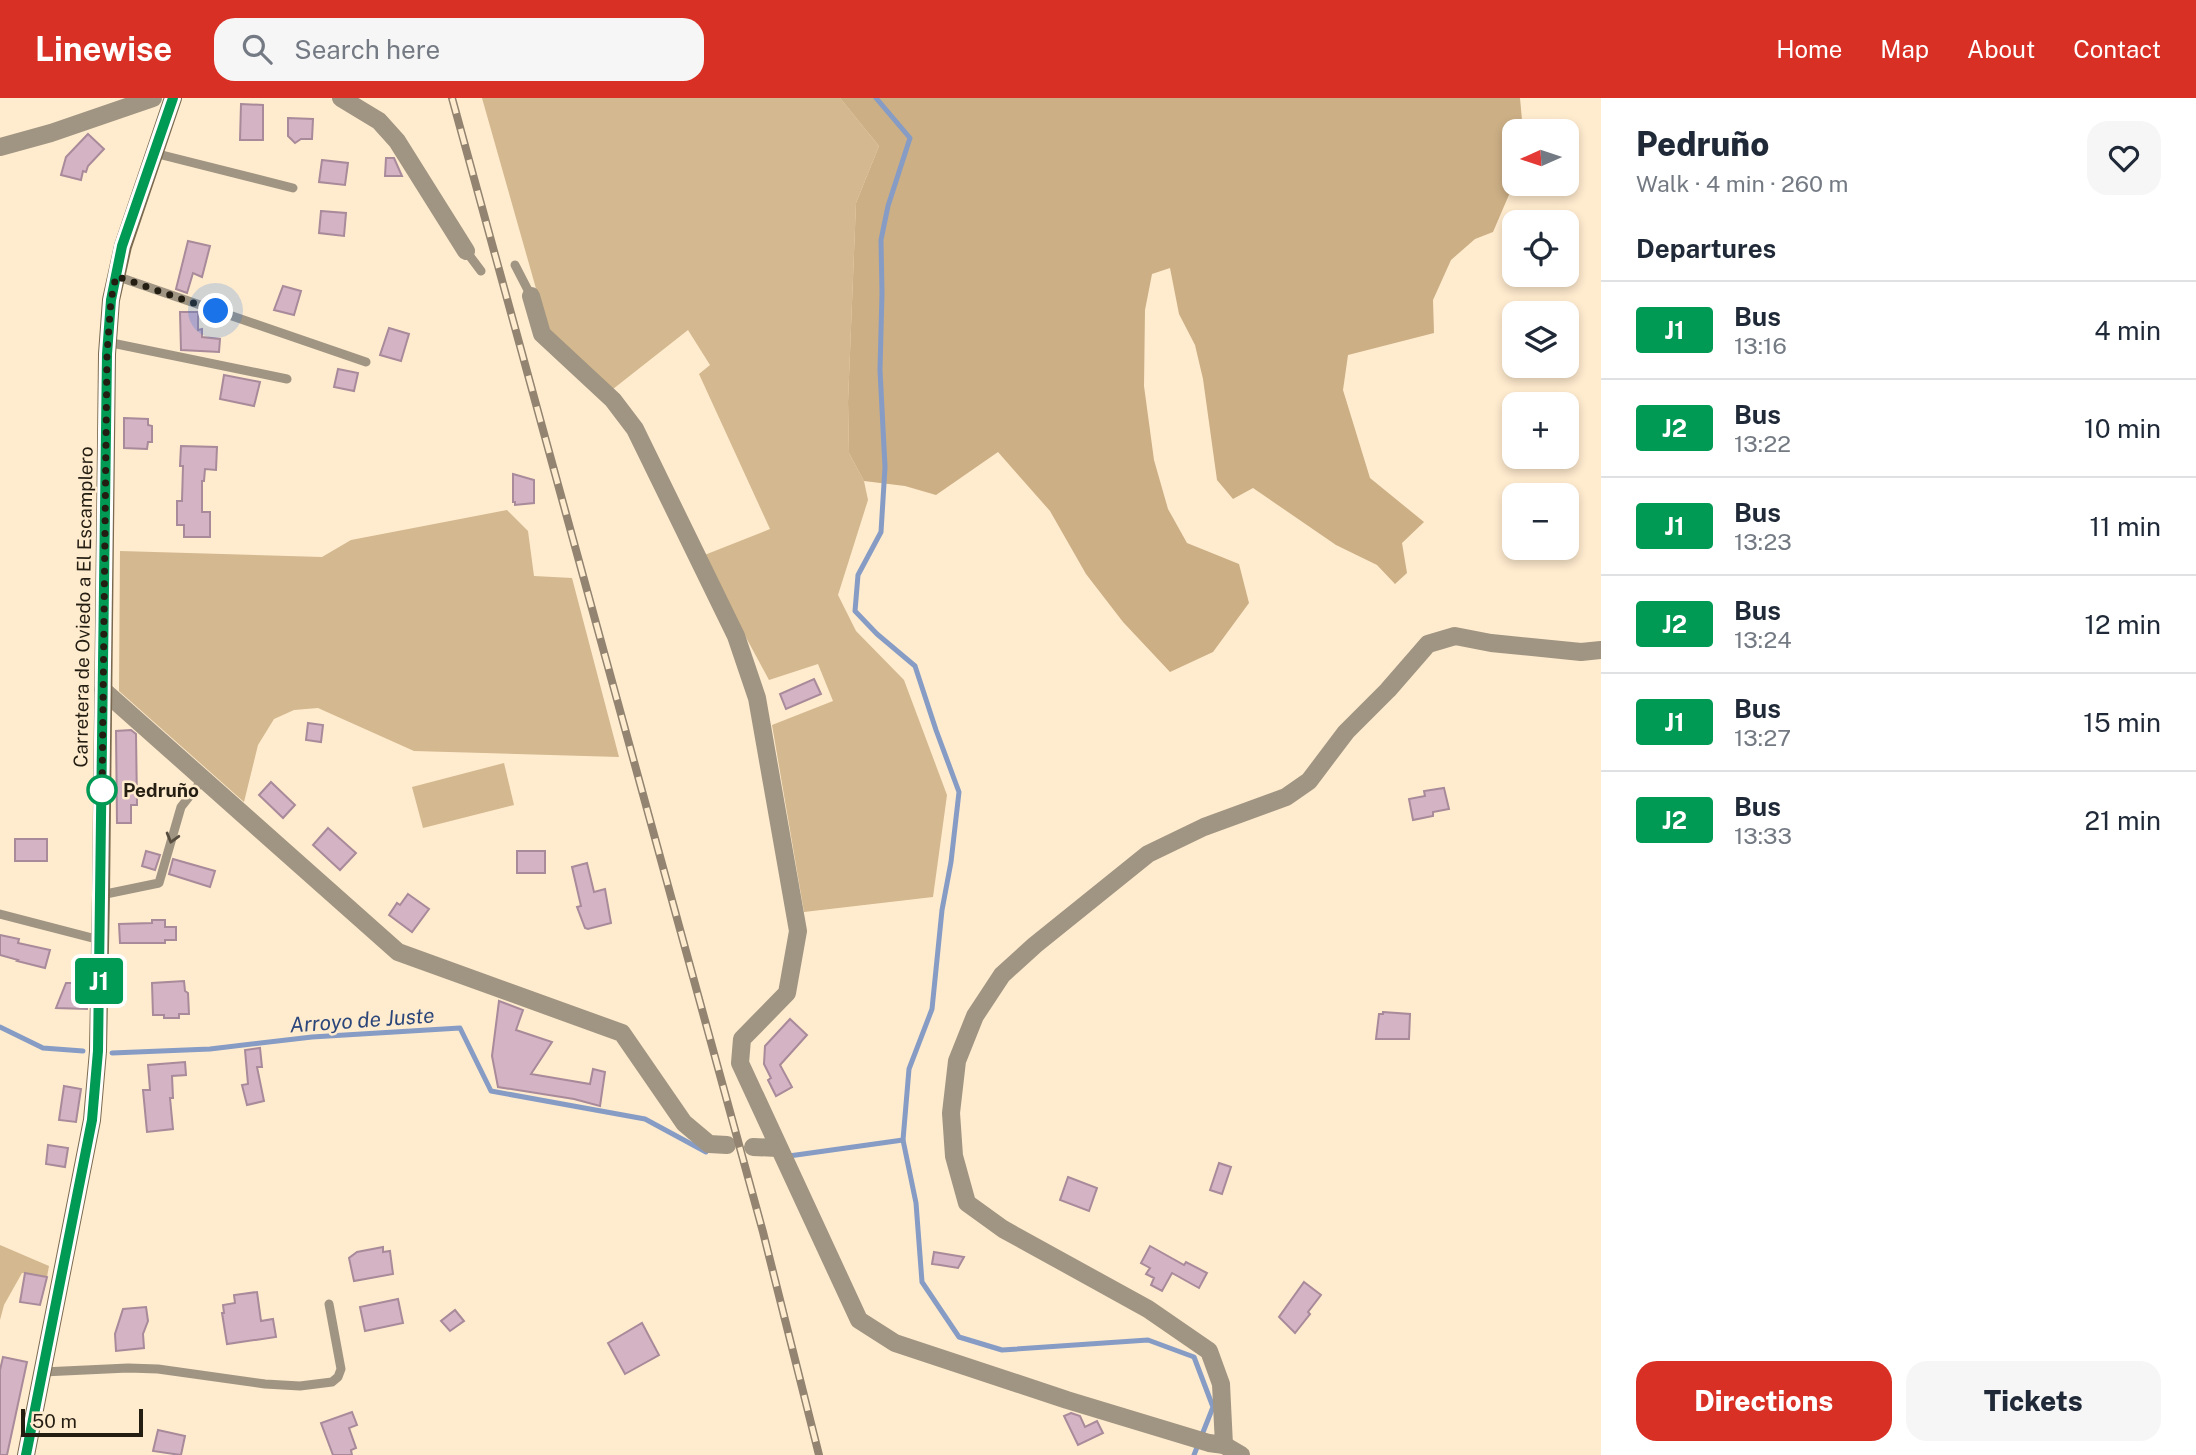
<!DOCTYPE html>
<html lang="en">
<head>
<meta charset="utf-8">
<style>
	:root { --surface:#fff; --page:#f6f6f7; --text:#1f2937; --muted:#747a83; --line:#e0e1e3; --accent:#d93025 }
	body { margin:0; font-family:"Public Sans",sans-serif; background:var(--page); color:var(--text); height:100vh; display:flex; flex-direction:column; font-size:26px; white-space:nowrap }
	* { box-sizing:border-box; margin:0 }
	p { font-size:23px; color:var(--muted) }
	.icon { flex:none; width:38px; height:38px; fill:none; stroke:currentColor; stroke-width:2; stroke-linecap:round; stroke-linejoin:round }
	.map { position:relative; flex:1; overflow:hidden }
	.details { display:flex; flex-direction:column; background:var(--surface); width:595px }
	.details>* { flex:none }
	.badge { padding:0 14px; border-radius:5px; font-size:24px; line-height:46px }
	.needle { width:46px; rotate:267deg }
	.fabs { position:absolute; left:1502px; top:21px; display:grid; gap:14px }
	.fabs a { display:grid; place-items:center; width:77px; height:77px; border-radius:14px; background:var(--surface); box-shadow:0 4px 10px #0003; font-size:35px }
	.scale { position:absolute; left:21px; bottom:18px; width:122px; box-sizing:border-box; padding-left:7px; border:4px solid #241d12; border-top:0; font-size:19px; line-height:24px; white-space:nowrap; color:#241d12; -webkit-text-stroke:5px #ffebce; paint-order:stroke }
	.you { position:absolute; width:35px; height:35px; margin:-18px; border:5px solid #fff; border-radius:50%; background:#1a73e8; box-shadow:0 0 0 10px #1a73e833 }
	.map>.badge { position:absolute; translate:-50% -50%; box-shadow:0 0 0 4px #fff }
	h2 { padding:0 35px; font-size:26px; line-height:63px }
	.round { display:grid; place-items:center; flex:none; width:74px; height:74px; border-radius:21px; background:var(--page) }
	.headline { display:flex; align-items:center; justify-content:space-between; height:119px; padding:0 35px }
	h1 { font-size:33px; font-weight:800; line-height:52px }
	.action { display:flex; gap:14px; margin-top:auto; padding:14px 35px }
	.action a { flex:1; height:80px; border-radius:21px; background:var(--accent); color:#fff; font-size:28px; font-weight:800; line-height:80px; text-align:center }
	.action a+a { background:var(--page); color:var(--text) }
	ul { padding:0; list-style:none }
	li { display:flex; align-items:center; gap:21px; height:98px; padding:0 35px; border-top:2px solid var(--line) }
	li div { flex:1 }
	li b { display:block; font-size:26px }
	li em { font-style:normal }
	li .badge { min-width:77px; font-weight:700; text-align:center }
	header { display:flex; align-items:center; gap:42px; box-sizing:border-box; height:98px; padding:0 35px; background:var(--accent); color:#fff }
	header strong { font-size:33px }
	nav { display:flex; gap:38px; margin-inline-start:auto; font-size:24px }
	.search { width:490px; height:63px; background:var(--page); display:flex; align-items:center; gap:18px; box-sizing:border-box; padding:0 24px; border-radius:21px; color:var(--muted); font-size:26px }
	main { display:flex; flex:1; min-height:0 }
	.map>svg:first-child { display:block }
</style>
</head>
<body>
<header>
<strong>Linewise</strong>
<div class="search"><svg class="icon" aria-label="search" viewBox="0 0 24 24"><circle cx="10" cy="10" r="6"/><path d="M15 15l6 6"/></svg>Search here</div>
<nav><a>Home</a><a>Map</a><a>About</a><a>Contact</a></nav>
</header>
<main>
<div class="map">
<svg width="1601" height="1357" viewBox="0 0 1601 1357">
	<rect width="100%" height="100%" fill="#ffebce"/>
	<g fill="#d4b88f">
		<path d="M482,0H840L879,48L856,105L848,304L849,355L864,383L868,402L838,497L856,533L904,582L947,697L933,799L804,814L772,627L833,603L818,566L769,582L702,458L770,431L699,276L710,267L688,232L613,291L545,228L535,187Z"/>
		<path d="M507,412L528,433L534,478L572,480L619,659L414,653L318,610L294,612L274,621L258,647L244,704L119,593L120,453L322,459L351,442Z"/>
		<path d="M504,665L514,707L423,730L412,689Z"/>
		<path d="M0,1147L49,1168L47,1179L22,1175L4,1207L0,1222Z"/>
	</g>
	<path fill="#ccaf85" d="M840,0H1520L1523,33H1514V85L1493,134L1475,141L1451,162L1433,202L1434,235L1348,257L1343,292L1370,380L1424,424L1402,445L1407,475L1395,486L1377,467L1336,447L1253,390L1233,401L1217,382L1203,281L1195,247L1179,216L1170,170L1152,176L1145,212L1144,288L1154,362L1168,411L1187,445L1239,466L1249,505L1213,554L1170,574L1123,524L1086,476L1050,413L998,354L936,397L905,388L864,383L849,355L848,304L856,105L879,48Z"/>
	<g fill="none" stroke-linecap="round" stroke-linejoin="round">
		<g stroke="#869cc5" stroke-width="5">
			<path d="M876,0L910,40L888,108L881,142L882,195L880,272L885,369L881,434L858,477L855,513L877,536L915,568L936,632L959,694L951,764L942,812L932,911L909,971L903,1042L916,1105L922,1184L959,1239L1002,1252L1148,1242L1194,1259L1213,1309L1194,1357"/>
			<path d="M0,929L43,950L83,953"/>
			<path d="M112,955L210,951L312,939L460,930L491,993L645,1021L706,1054"/>
			<path d="M789,1058L903,1042"/>
		</g>
	</g>
	<g fill="#d3b3c4" stroke="#a88a9a" stroke-width="2">
		<path d="M241,6L263,7V42H240Z"/>
		<path d="M288,20L313,21L312,41H301L295,45L288,38Z"/>
		<path d="M88,36L104,51L88,68L86,74L83,73L81,82L61,77L66,59Z"/>
		<path d="M386,60H394L402,78H385Z"/>
		<path d="M322,62L348,65L345,87L319,84Z"/>
		<path d="M321,113L346,115L344,138L319,135Z"/>
		<path d="M188,143L210,148L202,179L193,175L187,195L176,191Z"/>
		<path d="M283,188L301,193L294,217L274,212Z"/>
		<path d="M180,214H198V232L202,231V239L220,241L219,254L181,252Z"/>
		<path d="M389,230L409,236L401,263L380,257Z"/>
		<path d="M338,271L358,275L354,293L334,289Z"/>
		<path d="M224,277L260,284L254,308L220,301Z"/>
		<path d="M124,320L148,321V327L152,328V344H148L147,351L124,350Z"/>
		<path d="M181,348L217,349L216,372L205,371L204,383H202V414H210V439H184V427H177V403H182L183,368H180Z"/>
		<path d="M513,376L534,382V405L515,407V404H513Z"/>
		<path d="M814,581L821,596L786,611L780,596Z"/>
		<path d="M308,625L323,627L321,644L306,642Z"/>
		<path d="M131,632L136,636L137,707H131V725H117L116,633Z"/>
		<path d="M271,684L295,707L283,720L259,697Z"/>
		<path d="M1444,690L1449,711L1433,714V718L1413,722L1409,701L1425,698L1424,693Z"/>
		<path d="M328,730L356,755L340,772L313,747Z"/>
		<rect x="15" y="741" width="32" height="22"/>
		<path d="M146,753L160,757L155,772L142,768Z"/>
		<rect x="517" y="753" width="28" height="22"/>
		<path d="M173,761L215,773L210,789L169,776Z"/>
		<path d="M587,765L594,794L605,791L611,825L588,831L585,830L577,809L581,808L572,769Z"/>
		<path d="M408,796L429,811L412,834L389,817L397,805L400,807Z"/>
		<path d="M152,822H165V829H176V842H165V845H120L119,826L152,825Z"/>
		<path d="M0,837L19,841L18,845L50,852L45,870L17,863L18,862L0,857Z"/>
		<path d="M184,883L185,893L188,895L189,916H179V920H164V917H153L152,885Z"/>
		<path d="M66,885H88L87,911L56,910Z"/>
		<path d="M499,903L523,912L516,932L552,944L531,976L590,986L593,971L605,974L600,1008L574,1001L498,989L492,958Z"/>
		<path d="M1383,914L1410,916L1409,941H1376L1379,916H1383Z"/>
		<path d="M790,921L807,937L780,967L792,989L776,998L768,982L771,980L764,966L765,948Z"/>
		<path d="M260,950L262,969H257L264,1003L247,1007L242,987L248,986L245,952Z"/>
		<path d="M185,964L186,977L172,978L173,1000H170L173,1031L147,1034L143,992H150L148,967Z"/>
		<path d="M64,988L81,991L76,1024L59,1022Z"/>
		<path d="M48,1047L68,1050L65,1069L46,1066Z"/>
		<path d="M1219,1065L1231,1069L1222,1096L1210,1092Z"/>
		<path d="M1068,1079L1097,1090L1089,1113L1060,1102Z"/>
		<path d="M1150,1148L1184,1167L1186,1164L1207,1175L1199,1190L1172,1175L1162,1193L1151,1187L1154,1180L1146,1176L1150,1170L1141,1165Z"/>
		<path d="M383,1149V1154L390,1153L393,1176L354,1183L349,1160L357,1154Z"/>
		<path d="M934,1154L964,1159L958,1170L940,1167L932,1166Z"/>
		<path d="M25,1175L47,1179L40,1207L20,1204Z"/>
		<path d="M1304,1184L1321,1197L1308,1214L1310,1216L1295,1235L1279,1219Z"/>
		<path d="M257,1194L261,1223L273,1221L276,1239L227,1246L222,1215H224L223,1207L235,1205L234,1197Z"/>
		<path d="M398,1201L403,1225L365,1233L360,1209Z"/>
		<path d="M146,1209L148,1223L143,1236L144,1250L116,1253L115,1236L123,1211Z"/>
		<path d="M455,1212L464,1223L450,1233L441,1223Z"/>
		<path d="M642,1225L659,1257L625,1276L608,1245Z"/>
		<path d="M3,1259L27,1264L7,1357H0V1272Z"/>
		<path d="M352,1314L357,1327L349,1330L356,1350L351,1352L352,1357H333L321,1325Z"/>
		<path d="M1071,1315L1080,1318L1085,1329L1097,1323L1103,1335L1078,1347L1064,1318Z"/>
		<path d="M158,1332L185,1338L181,1357L153,1353Z"/>
	</g>
	<g fill="none" stroke-linecap="round" stroke-linejoin="round">
		<g stroke="#a09582" stroke-width="9">
			<path d="M154,55L293,90"/>
			<path d="M466,153L481,173"/>
			<path d="M515,167L531,198"/>
			<path d="M116,178L366,264"/>
			<path d="M107,244L287,281"/>
			<path d="M101,797L159,785L181,709L203,681"/>
			<path d="M0,816L100,842"/>
			<path d="M43,1274L128,1270L158,1271L265,1286L300,1288L332,1284L338,1279L341,1271L329,1206"/>
		</g>
		<g stroke="#a09582" stroke-width="18">
			<path d="M341,0L379,23L397,43L466,153"/>
			<path d="M0,49L51,35L153,0"/>
			<path d="M531,198L542,236L613,302L635,331L736,538L757,600L798,833L787,895L742,941L740,965L859,1222L895,1245L1067,1302L1209,1345L1224,1347L1241,1357"/>
			<path d="M103,592L398,854L622,935L684,1025L709,1046L727,1047"/>
			<path d="M753,1049L778,1050"/>
			<path d="M1224,1347L1221,1286L1209,1253L1148,1211L1003,1131L967,1105L954,1058L951,1015L957,963L975,918L1002,877L1035,847L1148,756L1204,729L1286,699L1309,683L1346,634L1388,592L1428,546L1455,538L1491,545L1581,554L1601,552"/>
		</g>
		<path stroke="#7b6a4f" stroke-width="18" d="M26,1357L92,1022L98,953L101,797L107,256L111,202L123,148L173,0"/>
		<g stroke="#928470" stroke-width="8">
			<path id="rail" d="M452,0L763,1134L819,1357"/>
		</g>
		<use href="#rail" stroke="#ffebce" stroke-width="5" stroke-dasharray="16" stroke-linecap="butt"/>
	</g>
	<defs><path id="oneway-chevron" d="M-2-3.5L2.5 0L-2 3.5" fill="none" stroke-width="1.6" stroke-linecap="round" stroke-linejoin="round" transform="scale(1.75)"/></defs>
	<use stroke="#564d3f" href="#oneway-chevron" transform="translate(172 740) rotate(106)"/>
	<g fill="none" stroke-linecap="round" stroke-linejoin="round">
		<g stroke="#fff" stroke-width="16">
			<path id="line" d="M26,1357L92,1022L98,953L107,256L111,202L122,148L173,0"/>
		</g>
		<use href="#line" stroke="#009a55" stroke-width="10"/>
		<path stroke="#241d12" stroke-width="7" stroke-dasharray="0 12.6" d="M102,692V696L107,256L111,202L116,178L216,213"/>
	</g>
	<circle fill="#fff" stroke="#009a55" stroke-width="3.5" cx="102" cy="692" r="14"/>
	<g text-anchor="middle" dominant-baseline="central" stroke-width="5" stroke-linejoin="round" paint-order="stroke">
		<g font-size="19" fill="#241d12" stroke="#ffebce">
			<text transform="translate(83 509) rotate(-89)">Carretera de Oviedo a El Escamplero</text>
		</g>
		<g font-size="19" font-weight="bold" fill="#241d12" stroke="#ffebce" text-anchor="start">
			<text x="123" y="692">Pedruño</text>
		</g>
		<g font-size="21" font-style="italic" fill="#2b467b" stroke="#ffebce">
			<text transform="translate(362 922) rotate(-4)">Arroyo de Juste</text>
		</g>
	</g>
</svg>
<div class="fabs">
<a><svg class="needle" viewBox="-14 -14 28 28"><path d="M0-13l5 13h-10z" fill="#e53935"/><path d="M0 13l5-13h-10z" fill="#747a83"/></svg></a>
<a><svg class="icon" aria-label="locate" viewBox="0 0 24 24"><circle cx="12" cy="12" r="6"/><path d="M12 2v4M12 18v4M2 12h4M18 12h4"/></svg></a>
<a><svg class="icon" aria-label="layers" viewBox="0 0 24 24"><path d="M12 4l9 5-9 5-9-5zM3 14l9 5 9-5"/></svg></a>
<a>+</a>
<a>−</a>
</div>
<div class="scale">50 m</div>
<div class="you" style="left:216px;top:213px"></div>
<b class="badge" style="left:99px;top:883px;background:#009a55;color:#fff">J1</b>
</div>
<section class="details">
<div class="headline"><div><h1>Pedruño</h1><p>Walk · 4 min · 260 m</p></div><a class="round"><svg class="icon" aria-label="heart" viewBox="0 0 24 24"><path d="M12 20l-8-8c-3-5 5-10 8-4 3-6 11-1 8 4z"/></svg></a></div>
<h2>Departures</h2>
<ul>
<li><span class="badge" style="background:#009a55;color:#fff">J1</span><div><b>Bus</b><p>13:16</p></div><em>4 min</em></li>
<li><span class="badge" style="background:#009a55;color:#fff">J2</span><div><b>Bus</b><p>13:22</p></div><em>10 min</em></li>
<li><span class="badge" style="background:#009a55;color:#fff">J1</span><div><b>Bus</b><p>13:23</p></div><em>11 min</em></li>
<li><span class="badge" style="background:#009a55;color:#fff">J2</span><div><b>Bus</b><p>13:24</p></div><em>12 min</em></li>
<li><span class="badge" style="background:#009a55;color:#fff">J1</span><div><b>Bus</b><p>13:27</p></div><em>15 min</em></li>
<li><span class="badge" style="background:#009a55;color:#fff">J2</span><div><b>Bus</b><p>13:33</p></div><em>21 min</em></li>
</ul>
<div class="action"><a>Directions</a><a>Tickets</a></div>
</section>
</main>
</body>
</html>
